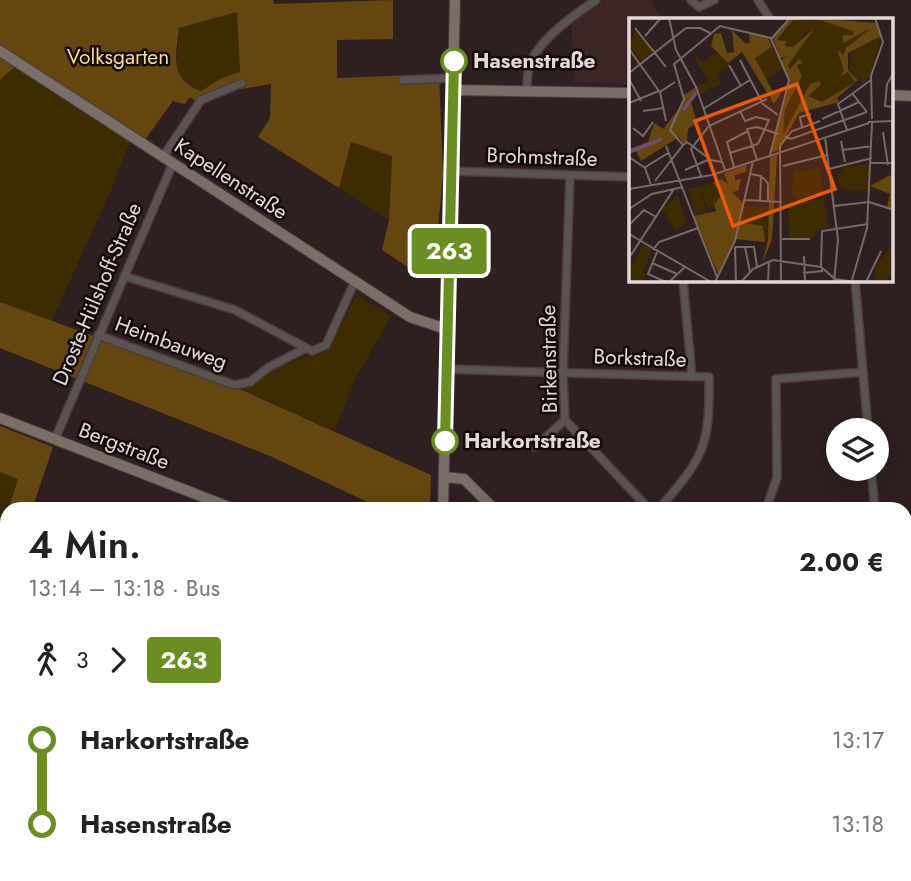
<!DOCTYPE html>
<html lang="de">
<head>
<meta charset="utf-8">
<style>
	:root { --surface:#fff; --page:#f6f6f6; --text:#222; --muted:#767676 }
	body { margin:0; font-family:Jost,sans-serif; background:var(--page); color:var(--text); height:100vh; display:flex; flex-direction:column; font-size:26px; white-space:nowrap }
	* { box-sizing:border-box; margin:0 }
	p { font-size:23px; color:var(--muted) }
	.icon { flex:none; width:38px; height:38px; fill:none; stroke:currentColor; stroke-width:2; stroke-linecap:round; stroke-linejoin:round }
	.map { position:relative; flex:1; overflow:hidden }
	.sheet { position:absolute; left:0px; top:502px; width:912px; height:380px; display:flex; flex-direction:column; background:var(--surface); border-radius:21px 21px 0 0; box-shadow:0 4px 18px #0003 }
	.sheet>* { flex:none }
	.badge { padding:0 14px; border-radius:5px; font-size:24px; line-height:46px }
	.buttons { position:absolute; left:826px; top:418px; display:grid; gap:14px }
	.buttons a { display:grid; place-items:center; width:63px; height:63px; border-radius:50%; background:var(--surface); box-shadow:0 4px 18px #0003; font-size:35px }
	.map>.badge { position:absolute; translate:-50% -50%; box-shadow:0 0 0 4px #fff }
	.legs { display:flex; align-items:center; gap:10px; height:77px; padding:0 28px; font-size:23px }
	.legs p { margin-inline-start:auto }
	.overview { display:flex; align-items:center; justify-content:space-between; height:119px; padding:0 28px }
	h1 { font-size:38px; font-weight:600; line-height:52px }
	ul { padding:0 28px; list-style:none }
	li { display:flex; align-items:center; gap:24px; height:84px; font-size:26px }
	li i { display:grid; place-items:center; width:10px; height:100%; margin:0 9px; background:currentColor }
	li i::after { content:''; width:18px; height:18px; margin:-9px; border:5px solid; border-radius:50%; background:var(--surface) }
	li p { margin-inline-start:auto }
	li:first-child i { background:linear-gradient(#0000 50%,currentColor 0) }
	li:last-child i { background:linear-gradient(currentColor 50%,#0000 0) }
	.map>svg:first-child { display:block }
</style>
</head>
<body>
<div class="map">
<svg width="911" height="881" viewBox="0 0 911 881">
	<rect width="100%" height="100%" fill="#2f1f1e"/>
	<path fill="#3d2525" d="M603,0H651L662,19H631V84L575,82L571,23Z"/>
	<g fill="#3e2a03">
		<path d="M238,11L240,73L222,78L201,91L192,88L176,74L179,28Z"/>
		<path d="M17,65L131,138L113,186L51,322L0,302V80Z"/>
		<path d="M351,142L392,156L389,220L339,188Z"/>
		<path d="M357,294L391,316L355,380L335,431L242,390L275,367L327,351Z"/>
		<path d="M0,472L18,478L0,533Z"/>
		<path d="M7,630V771L0,770V663Z"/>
		<path d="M905,867L911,881H762L756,875H905Z"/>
	</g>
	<g fill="#644710" fill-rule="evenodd">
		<path d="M0,0H273L274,4L393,0V39L337,40V78L439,74L443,174L434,272L414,271L382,250L389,220L392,156L351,142L339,188L258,137L270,118L271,84L229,91L201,105L190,97L185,104L173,101L144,141L21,61L0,80ZM237,12L240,72L222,78L201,91C169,80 176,55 179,28Z"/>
		<path d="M0,302L242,390L431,475L430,509H382L270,456L0,348Z"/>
		<path d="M0,426L53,447L32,509H8L18,479L0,472Z"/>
		<path d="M7,512V630L0,663V533Z"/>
	</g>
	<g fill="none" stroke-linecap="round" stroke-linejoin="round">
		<g stroke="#4c3c3c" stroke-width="10">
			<g id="street">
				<path d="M691,0L699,7L714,0"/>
				<path d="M758,0L770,19"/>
				<path d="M403,80L454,78"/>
				<path d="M527,91C527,80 527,69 532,59C545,35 574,15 596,0"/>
				<path d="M163,157L201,100L242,83"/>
				<path d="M451,171L631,177"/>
				<path d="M570,176L563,373L565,420L649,509"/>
				<path d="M124,276L235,310L312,351L326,345L355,281"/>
				<path d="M683,280L692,377"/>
				<path d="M855,280L868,430"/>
				<path d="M98,335L234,385L250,382L269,367L304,349"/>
				<path d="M445,369L709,377C710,447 704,457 659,509"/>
				<path d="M55,439L173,163"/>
				<path d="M535,447L565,420"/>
				<path d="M871,469L875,509"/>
				<path d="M766,509L777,478L776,379L863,372"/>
				<path d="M905,563L911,562"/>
				<path d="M0,855L7,857"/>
				<path d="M91,875L119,881"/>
				<path d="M501,875L508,881"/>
				<path d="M291,881L292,875"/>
				<path d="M567,881V875"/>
				<path d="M652,881L654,875"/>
			</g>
		</g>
		<g stroke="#4c3c3c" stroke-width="12">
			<g id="secondary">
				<path d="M0,51L410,317L446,329"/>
				<path d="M454,90L631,93"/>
				<path d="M892,95L911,96"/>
				<path d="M0,418L234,509"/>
				<path d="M444,477L464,479L494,509"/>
				<path d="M443,509L455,0"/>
				<path d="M905,810L911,813"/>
				<path d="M431,881L432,875"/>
			</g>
		</g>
		<use href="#street" stroke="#5b5350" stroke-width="7"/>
		<use href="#secondary" stroke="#7a6e68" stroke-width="10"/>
	</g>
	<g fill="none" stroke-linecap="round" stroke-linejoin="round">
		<g stroke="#fff" stroke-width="16">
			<path id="line-1" d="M445,441L454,61"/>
		</g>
		<use href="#line-1" stroke="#6b8e23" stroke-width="10"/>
	</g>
	<g fill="#fff" stroke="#6b8e23" stroke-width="3.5">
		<circle cx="454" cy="61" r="12"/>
		<circle cx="445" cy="441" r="12"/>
	</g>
	<g text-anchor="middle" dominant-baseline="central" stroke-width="5" stroke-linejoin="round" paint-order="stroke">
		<g font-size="21" fill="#fcd69a" stroke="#120b0a">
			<text x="118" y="57">Volksgarten</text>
		</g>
		<g font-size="21" font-weight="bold" fill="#e3d7d7" stroke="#120b0a" text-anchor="start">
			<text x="473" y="61">Hasenstraße</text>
			<text x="464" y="441">Harkortstraße</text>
		</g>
		<g font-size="21" fill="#e3d7d7" stroke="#120b0a">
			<text transform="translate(542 157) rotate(2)">Brohmstraße</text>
			<text transform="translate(231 179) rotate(33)">Kapellenstraße</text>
			<text transform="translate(97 294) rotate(-67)">Droste-Hülshoff-Straße</text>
			<text transform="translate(171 343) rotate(20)">Heimbauweg</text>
			<text transform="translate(640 358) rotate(2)">Borkstraße</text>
			<text transform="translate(549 359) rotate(-91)">Birkenstraße</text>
			<text transform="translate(124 446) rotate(21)">Bergstraße</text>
		</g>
	</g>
	<g transform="translate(629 18)">
		<rect width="264" height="264" fill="#2f1f1e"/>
		<path d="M166,0L246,9L218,33L216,46L226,64L193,85L177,78L154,117L156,91L173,58L168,53L173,45L170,42L160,51L159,47L181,11L164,29L149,24ZM7,12L27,33L13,43L0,27ZM252,18L241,60L234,66L220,52L223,31ZM143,29L154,50L138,62L126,40ZM86,35L98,41L99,48L88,57L92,65L70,78L67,69L79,62L65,39L68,37L73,45ZM241,146L239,171L225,174L210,169L208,156L214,150ZM191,151L193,176L168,182L162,175L165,154ZM84,165L93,177L91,185L79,190L71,172L78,193L66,197L59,171ZM49,177L58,205L47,213L33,191ZM195,180L199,209L186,214L185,220L160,221L159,186ZM115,188L139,189L138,226L131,208L111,204ZM15,226L23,232L14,254L18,257L14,264H0L4,255L0,252ZM264,226V255L255,264H246V248Z" fill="#3e2a03"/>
		<path d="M162,0H166L148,22L158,23L156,28L164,29L185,11L159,47L161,51L170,41L174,45L168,47L173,58L156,91L154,117L181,66L190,63L192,67L179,78L193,84L226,64L219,54L211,59L215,52L208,32L215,37L217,30L242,10L214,25V17H224V13L185,0L247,5L252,18L219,35V52L229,62L208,80L210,84L170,95L149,133L141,134L161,64L152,42L158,39L151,40L144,20ZM103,12L116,25H121L120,16L139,20L143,29L126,40L145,76L153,74L145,86L113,34L99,45L82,28L85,16L92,15L98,35L105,34ZM67,69L69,75L62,84L68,105L59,111L58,123L54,125L50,119L12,143L7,133L0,136V131L19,124L25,105L34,111L55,84V77ZM148,137L143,222L133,245L139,222L141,139ZM118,147L117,154L106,157V162L112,161L109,173L103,174L115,186L111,204L134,208L136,224L106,221L89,256L65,198L87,193L85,187L93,176L84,165L92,161L99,166L95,155ZM261,157L264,163V192L258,189L261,176L241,168Z" fill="#644710"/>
		<path fill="none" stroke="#704b74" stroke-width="3.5" d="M54,92L67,75M0,134L33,121"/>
		<path fill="none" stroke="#776968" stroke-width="2" d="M40,0L47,32L67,69L96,152M6,10L37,49M16,18L32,0M0,31L30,73L0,85M111,42L134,86L149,97M100,47L112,68M265,54L258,66L256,88L265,89M0,55L57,10H71L81,15M0,61L12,83M223,75L238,94M74,91L121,62M14,93L35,90M193,101L230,84M243,101L242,58L254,24L246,0M37,103L31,74L46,64M263,103L264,128M239,104L265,103M173,109L171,99L182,96M4,110L14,118L24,104M218,112L209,86L242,62M254,114L259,147M156,118L162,121L238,94M196,119L209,222L205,264M212,123L216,144M54,127L58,124L82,142L93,144M37,128L88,259M214,132L243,128M101,135L129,126L140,102L127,99L116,103L111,93M141,137L160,62L142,21L161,0M0,139L16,150L22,167M128,142L118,111L128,109L149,116M242,145H265M154,148L198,137M105,149L98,124L119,113M15,150L39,135M200,151L243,140M56,152L81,141M122,156L132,158L131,183M72,158L62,131L80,108L138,81M133,159L139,165V183M26,163L54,127L41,112L55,81L45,46L91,8L142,20M0,171L83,157L240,105M116,182L153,184M205,188L240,184L265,192M0,191L23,176L54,169M0,207L15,192L27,199M0,216L82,264M153,221H181M106,229H125L128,249M106,229L107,264M116,229L121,254M24,232L30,224L69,210M28,234L19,256L37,264M175,238L176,264M0,240L45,171M23,245L48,256M192,249L193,213L239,206M192,249L206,261L227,264M174,255L193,253V250M223,262L238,210L243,105M40,264L57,248M86,264L106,223L124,143M112,264L124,251L144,242L192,249M139,264L140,243M152,264L151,128L163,113L191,103M237,264L252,233"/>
		<path fill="#e8590c" fill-opacity="0.15" stroke="#e8590c" stroke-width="3.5" d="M168,66L206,171L104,208L66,103Z"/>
		<rect width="264" height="264" fill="none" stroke="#e3d7d7" stroke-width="3.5"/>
	</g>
</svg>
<div class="buttons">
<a><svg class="icon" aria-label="layers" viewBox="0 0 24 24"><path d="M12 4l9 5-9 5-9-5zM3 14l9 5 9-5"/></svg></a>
</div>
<b class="badge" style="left:449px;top:251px;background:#6b8e23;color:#fff">263</b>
<section class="sheet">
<div class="overview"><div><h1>4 Min.</h1><p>13:14 – 13:18 · Bus</p></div><b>2.00 €</b></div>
<div class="legs"><svg class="icon" aria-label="walk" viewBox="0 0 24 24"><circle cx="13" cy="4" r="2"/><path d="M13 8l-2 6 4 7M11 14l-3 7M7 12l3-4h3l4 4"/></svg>3<svg class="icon" aria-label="forward" viewBox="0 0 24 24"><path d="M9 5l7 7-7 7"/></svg><b class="badge" style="background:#6b8e23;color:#fff">263</b></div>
<ul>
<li><i style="color:#6b8e23"></i><b>Harkortstraße</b><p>13:17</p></li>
<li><i style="color:#6b8e23"></i><b>Hasenstraße</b><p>13:18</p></li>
</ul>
</section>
</div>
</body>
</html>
